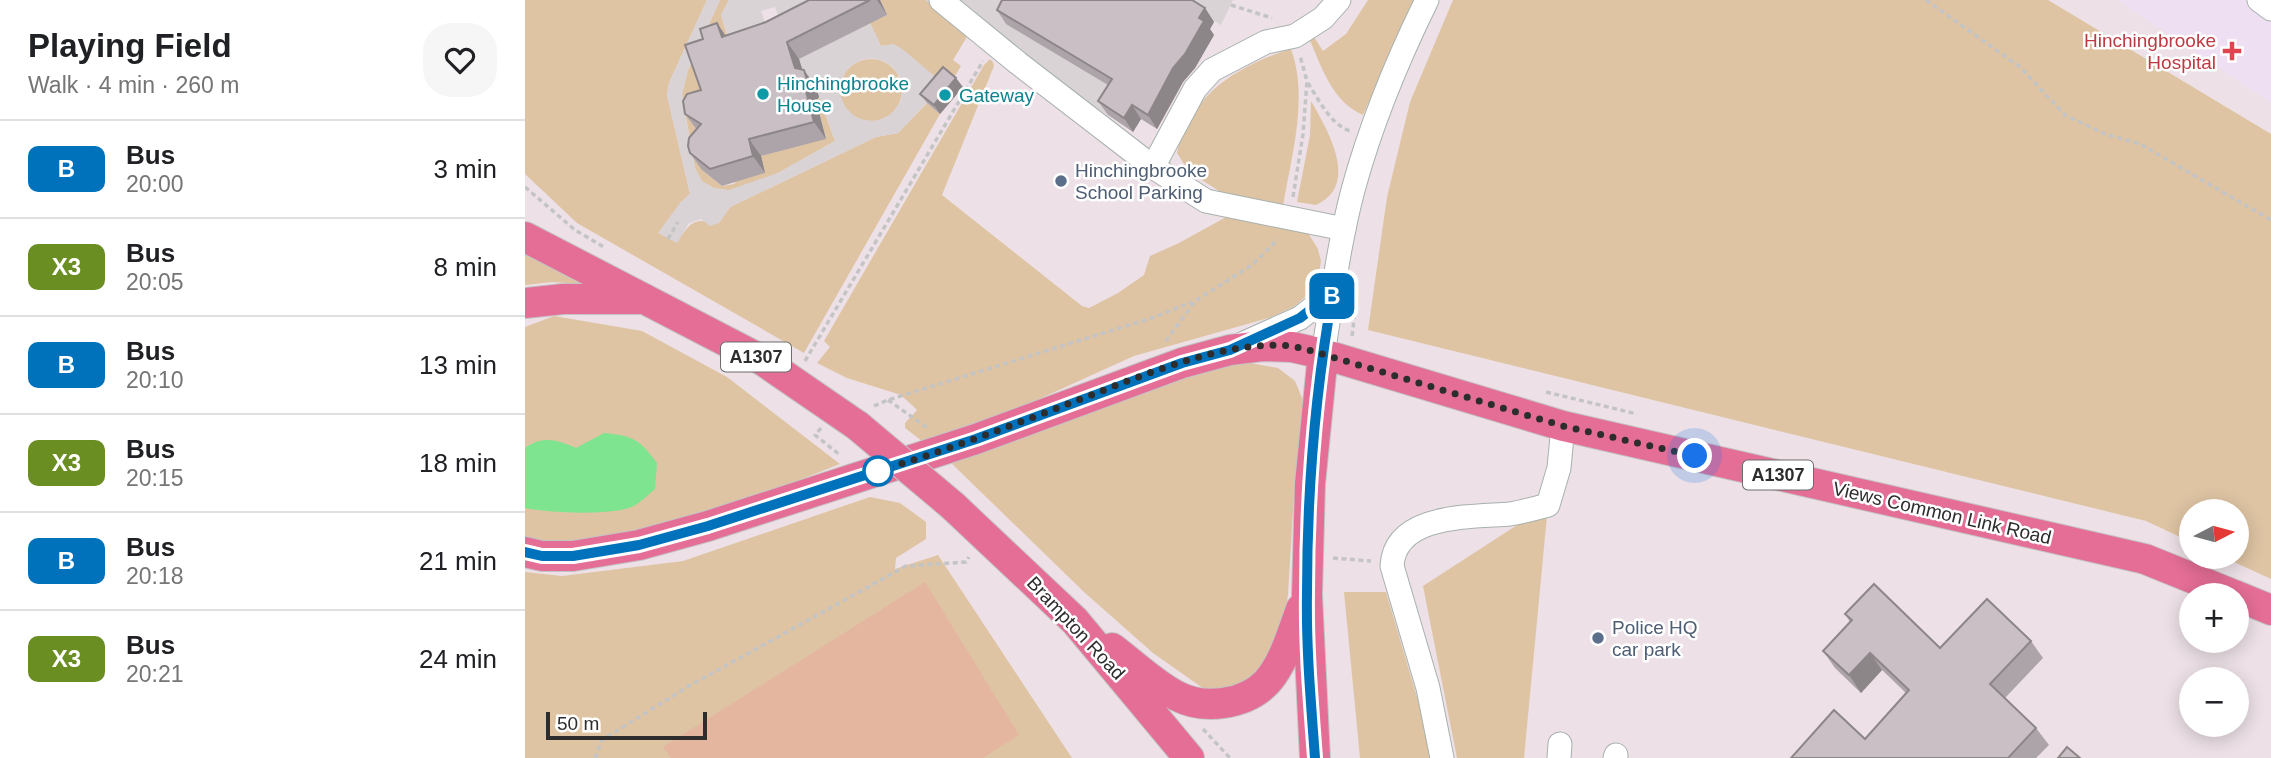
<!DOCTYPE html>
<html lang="en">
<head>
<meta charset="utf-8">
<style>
	:root { --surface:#fff; --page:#f6f6f6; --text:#202124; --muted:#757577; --line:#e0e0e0 }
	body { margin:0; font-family:Helvetica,sans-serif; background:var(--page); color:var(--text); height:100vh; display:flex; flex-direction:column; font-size:26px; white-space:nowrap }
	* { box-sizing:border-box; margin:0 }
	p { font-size:23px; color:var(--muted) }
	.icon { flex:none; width:38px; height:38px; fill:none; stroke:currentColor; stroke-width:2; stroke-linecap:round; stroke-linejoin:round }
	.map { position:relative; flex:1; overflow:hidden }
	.panel { display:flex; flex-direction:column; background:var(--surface); width:525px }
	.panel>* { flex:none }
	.badge { padding:0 14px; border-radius:10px; font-size:24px; line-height:46px }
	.needle { width:46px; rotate:84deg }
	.controls { position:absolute; left:1654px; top:499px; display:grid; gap:14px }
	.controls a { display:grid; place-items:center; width:70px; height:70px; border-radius:50%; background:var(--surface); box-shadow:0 4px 18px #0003; font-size:35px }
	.scale { position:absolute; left:21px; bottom:18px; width:161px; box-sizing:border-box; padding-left:7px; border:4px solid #2d2d2d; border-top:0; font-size:19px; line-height:24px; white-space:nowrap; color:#2d2d2d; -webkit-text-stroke:5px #fff; paint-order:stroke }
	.you { position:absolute; width:35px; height:35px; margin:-18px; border:5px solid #fff; border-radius:50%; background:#1a73e8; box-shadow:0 0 0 10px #1a73e833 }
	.map>.badge { position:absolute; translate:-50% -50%; box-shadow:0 0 0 4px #fff }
	.round { display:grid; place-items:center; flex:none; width:74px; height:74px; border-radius:28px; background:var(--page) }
	.overview { display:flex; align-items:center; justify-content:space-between; height:119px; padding:0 28px }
	h1 { font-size:33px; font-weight:600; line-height:52px }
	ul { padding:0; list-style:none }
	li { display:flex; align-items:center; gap:21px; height:98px; padding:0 28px; border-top:2px solid var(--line) }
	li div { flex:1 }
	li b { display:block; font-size:26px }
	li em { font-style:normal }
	li .badge { min-width:77px; font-weight:700; text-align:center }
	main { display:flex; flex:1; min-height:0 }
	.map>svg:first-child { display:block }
</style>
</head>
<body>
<main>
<section class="panel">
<div class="overview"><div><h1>Playing Field</h1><p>Walk · 4 min · 260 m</p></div><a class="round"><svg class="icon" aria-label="heart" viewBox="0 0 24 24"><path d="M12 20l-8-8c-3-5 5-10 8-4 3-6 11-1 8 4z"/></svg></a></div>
<ul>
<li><span class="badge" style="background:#0072bc;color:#fff">B</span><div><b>Bus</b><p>20:00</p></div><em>3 min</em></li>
<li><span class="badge" style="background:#6b8e23;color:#fff">X3</span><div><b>Bus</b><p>20:05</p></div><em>8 min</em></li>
<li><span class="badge" style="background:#0072bc;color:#fff">B</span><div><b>Bus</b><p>20:10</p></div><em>13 min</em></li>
<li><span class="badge" style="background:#6b8e23;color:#fff">X3</span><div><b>Bus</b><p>20:15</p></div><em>18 min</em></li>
<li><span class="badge" style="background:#0072bc;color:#fff">B</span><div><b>Bus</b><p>20:18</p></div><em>21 min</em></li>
<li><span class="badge" style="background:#6b8e23;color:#fff">X3</span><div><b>Bus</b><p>20:21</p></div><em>24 min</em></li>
</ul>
</section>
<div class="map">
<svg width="1746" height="758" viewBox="0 0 1746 758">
	<rect width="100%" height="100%" fill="#ede1e7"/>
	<path fill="#efdff2" d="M1592,0H1746V103Z"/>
	<g fill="#dec4a3">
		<path d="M0,0H182L144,83L142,95L165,194L155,203L151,243C167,222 166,218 194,223L205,207L351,137L373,133L402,103L415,114L279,353L52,223L0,174Z"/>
		<path d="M195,0H204L196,15L204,41L183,92L177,170L197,186L209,184L236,156L301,138L291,101L294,97L310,141L253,173L204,191L189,188L177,182L170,168L157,94L163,70Z"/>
		<path d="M355,0H401L443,35L428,60L436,66L428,79L419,84L361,45L356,46L345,23L362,15Z"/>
		<path d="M843,0H889L838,115C808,102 797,69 785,40L789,37L798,51L821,34Z"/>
		<path d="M928,0H1523L1746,134V579L1698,557L1712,556V511H1666V542L1621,521L843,330L862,197L885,102Z"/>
		<path d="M766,49C784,98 766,157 758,206L702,196L664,172L652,153C662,96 715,64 766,49Z"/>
		<circle cx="346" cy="90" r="31"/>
		<path d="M465,59L468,62L469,66L417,195L557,306L564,308L593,293L619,275L625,256L654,243L703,216L783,233L793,249L796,261L792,286L770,306L747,317L609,356L406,448L380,428V423L392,410L376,395L322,378L292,363L305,347L299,341L459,65Z"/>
		<path d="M786,101C802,129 836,185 791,205L772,202L785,135Z"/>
		<path d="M0,247L65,285L28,282L0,285Z"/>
		<path d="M29,316L117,331L202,377L315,464L198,510L34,550L0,540V327Z"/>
		<path d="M725,363L753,368L770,381L777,398L779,415L770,477L763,594L759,626L741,660L728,674L714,685L682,691L628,653L559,592L423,460L689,365Z"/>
		<path d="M345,497L375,503L401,522V539L371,558L370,569L413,555L547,758H0V572L37,576L158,561Z"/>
		<path d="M1023,505L999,758H932L898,586Z"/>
		<path d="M819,592H861L910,758H835Z"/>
	</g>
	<path fill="#e4b6a0" d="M400,582L494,735L458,758H146L138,747Z"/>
	<g fill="#d9d3d6" fill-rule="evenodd">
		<path d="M182,0H195L163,70L157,95L170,168L177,181L189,188L204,190L253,173L310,141L294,97L282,85L274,59L345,23L356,46L368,44L376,48L419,84L373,133L351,137L205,207L194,223L185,226L176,219L164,223L152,243L133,233L155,203L165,194L142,95L144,83ZM347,58L359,61L368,67L375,77L377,88L376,100L370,110L362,117L350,121L339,120L329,116L320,107L316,97L315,85L319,74L326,66L336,60Z"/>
		<path d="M204,0H330L260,35L250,7L236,11L246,41L209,54L196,15Z"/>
		<path d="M401,0H496L482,24L597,91L583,115L544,91L475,33L461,50Z"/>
		<path d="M653,0H708L696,25Z"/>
	</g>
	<path fill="#7ee48f" d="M79,433C109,436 114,439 132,463L130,489C124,494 116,502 109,506C88,516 23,513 0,508V448C18,435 32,440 51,448Z"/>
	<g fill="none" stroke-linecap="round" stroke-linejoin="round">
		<g stroke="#a7b1ae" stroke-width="25">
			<g id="minor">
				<path d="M416,0L493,63L628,167L681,201L819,229"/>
				<path d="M1734,0L1746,9"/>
				<path d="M628,167L670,89L687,70L741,42L770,36L798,18L814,0"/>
				<path d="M717,344L775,318L808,292"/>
				<path d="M798,354C807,299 814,243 828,190C846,124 872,61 902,0"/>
				<path d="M917,758L903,688L867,566C870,513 948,517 985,514C998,512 1011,508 1023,505L1034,468L1038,426"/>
				<path d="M1034,758L1035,744"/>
				<path d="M1090,758L1091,755"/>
			</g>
		</g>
		<g stroke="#c4c4c4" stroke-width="32">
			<g id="major">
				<path d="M0,237L237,360L333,426"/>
				<path d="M0,303L38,299H119"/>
				<path d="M428,506L550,621L664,758"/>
				<path d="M0,552L17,556H48L114,545L183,526L451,439L657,363L705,350L737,346L767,347L798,354L1038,426L1620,559L1709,595"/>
				<path d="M1712,596L1746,610"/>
				<path d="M587,648C607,663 630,685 652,696C679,710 720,705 742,682C759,663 767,633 776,609"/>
				<path d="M790,758L782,595L785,484L798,354"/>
			</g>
		</g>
		<g stroke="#c4c4c4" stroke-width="3.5" stroke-dasharray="5 3.5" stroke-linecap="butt">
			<path d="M1401,0L1495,67L1540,115L1580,134L1615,144L1746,220"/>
			<path d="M706,5L747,18"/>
			<path d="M783,83C794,100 805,124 825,131"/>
			<path d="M0,187L50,230L79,247"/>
			<path d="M768,197L778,134L782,81L775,56"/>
			<path d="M143,239L153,222"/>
			<path d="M827,336L832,295"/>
			<path d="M641,341L670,301L727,265L753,239"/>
			<path d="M280,361L458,61"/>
			<path d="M1021,392L1112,414"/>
			<path d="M363,400L404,429"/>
			<path d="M349,406L363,400L630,317L667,302"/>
			<path d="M296,428L290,435L315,455"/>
			<path d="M808,558L846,561"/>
			<path d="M678,729L705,758"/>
			<path d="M70,758L77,740L164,686L381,566L441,562L444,557"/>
		</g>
		<use href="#minor" stroke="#fff" stroke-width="23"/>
		<use href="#major" stroke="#e56e96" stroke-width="30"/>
		<g stroke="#c4c4c4" stroke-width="32" stroke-linecap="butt">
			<path id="major-bridge" d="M333,426L428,506"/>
		</g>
		<use href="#major-bridge" stroke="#e56e96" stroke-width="30"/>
	</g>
	<g fill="#ada4a9">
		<path d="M284,0H355L362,15L274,59L277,69L291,87L294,97L291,101L301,139L236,156L240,173L197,186L177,170L165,153L172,130L160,114L176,90L178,39L192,23L200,35L241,22Z"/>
		<path d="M680,8L689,22L685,29L689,35L670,68L658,82L632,129L616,119L608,132L583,115L573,101L583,85L481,24L472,10Z"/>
		<path d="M438,87L415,114L402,103L395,94Z"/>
		<path d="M1320,614L1415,648L1506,641L1518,658L1480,698L1511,728L1524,745L1511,758H1266L1340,739L1381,693L1357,670L1336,693L1310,668L1298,651L1325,622Z"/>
	</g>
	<g fill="#8d8689">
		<path d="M352,0H355L362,15Z"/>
		<path d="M680,8L689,22L685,29L689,35L670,68L658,82L632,129L623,115Z"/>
		<path d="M192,23L204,41L197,37Z"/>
		<path d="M262,42L274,59L281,81L279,70L291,87L294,97L291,101L301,139L289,122Z"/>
		<path d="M431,78L438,87L415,114L409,105Z"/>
		<path d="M607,105L616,119L608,132L599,118Z"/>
		<path d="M224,139L236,156L240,173L228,156Z"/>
		<path d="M1345,653L1357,670L1336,693L1324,675Z"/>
	</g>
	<g fill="#c9bfc4" stroke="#8d8689" stroke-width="2">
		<path d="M284,0H345L262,42L270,68L279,70L282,80L279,84L289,122L224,139L228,156L185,169L165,153L163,146L164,138L176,124L160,114L158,101L162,94L176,90L160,45L178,39L175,29L192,23L197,37L241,22Z"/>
		<path d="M477,0H667L680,8L674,18L679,21L660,54L648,68L623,115L607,105L599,118L573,101L587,79L472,10Z"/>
		<path d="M418,67L431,78L409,105L395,94Z"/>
		<path d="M1349,584L1415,648L1462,599L1506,641L1465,684L1511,728L1483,758H1266L1309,710L1340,739L1384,690L1345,653L1324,675L1298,651L1327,620L1320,614Z"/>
		<path d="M1542,747L1555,758H1533Z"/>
	</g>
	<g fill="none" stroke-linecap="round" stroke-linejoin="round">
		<g stroke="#fff" stroke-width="16">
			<path id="line" d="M0,552L17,556H48L114,545L183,526L451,439L657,363L705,350L775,318L808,292C790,392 782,492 782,593C781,648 786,703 790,758"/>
		</g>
		<use href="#line" stroke="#0072bc" stroke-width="10"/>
		<path stroke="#2d2d2d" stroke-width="7" stroke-dasharray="0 12.6" d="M353,471C416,452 478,429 540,405C606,381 695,339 766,346C777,348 787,351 797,354L1038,426L1170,456"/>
	</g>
	<path fill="#e0444e" stroke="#fff" stroke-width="2.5" d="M1703.5 40.5h7v7h7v7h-7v7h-7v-7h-7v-7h7z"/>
	<g fill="#0f9aa8" stroke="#fff" stroke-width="2.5">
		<circle cx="238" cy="94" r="7"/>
		<circle cx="420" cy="95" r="7"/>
	</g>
	<g fill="#5c6f8a" stroke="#fff" stroke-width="2.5">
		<circle cx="536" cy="181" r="7"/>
		<circle cx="1073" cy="638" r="7"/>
	</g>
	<circle fill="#fff" stroke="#0072bc" stroke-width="3.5" cx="353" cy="471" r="14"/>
	<g text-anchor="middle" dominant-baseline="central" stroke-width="5" stroke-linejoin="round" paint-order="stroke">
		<g fill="#fff" stroke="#6c6c6c" stroke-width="2">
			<rect x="196" y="342.5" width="70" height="29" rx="5"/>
			<rect x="1218" y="460.5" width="70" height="29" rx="5"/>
		</g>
		<g font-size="18" font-weight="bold" fill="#2d2d2d">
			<text x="231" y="357">A1307</text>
			<text x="1253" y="475">A1307</text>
		</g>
		<g font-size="19" fill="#be3a42" stroke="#fff" text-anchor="end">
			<text x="1691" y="40">Hinchingbrooke<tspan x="1691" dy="22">Hospital</tspan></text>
		</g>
		<g font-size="19" fill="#0d838f" stroke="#fff" text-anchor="start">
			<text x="252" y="83">Hinchingbrooke<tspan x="252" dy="22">House</tspan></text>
			<text x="434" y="95">Gateway</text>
		</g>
		<g font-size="19" fill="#4e5e75" stroke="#fff" text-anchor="start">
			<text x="550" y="170">Hinchingbrooke<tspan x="550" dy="22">School Parking</tspan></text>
			<text x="1087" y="627">Police HQ<tspan x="1087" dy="22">car park</tspan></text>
		</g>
		<g font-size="19" fill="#2d2d2d" stroke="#fff">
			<text transform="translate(1417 513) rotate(13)">Views Common Link Road</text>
			<text transform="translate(551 628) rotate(47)">Brampton Road</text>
		</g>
	</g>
</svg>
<div class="controls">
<a><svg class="needle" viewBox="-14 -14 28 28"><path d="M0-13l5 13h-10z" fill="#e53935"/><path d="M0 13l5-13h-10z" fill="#757577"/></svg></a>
<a>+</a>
<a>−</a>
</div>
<div class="scale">50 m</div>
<div class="you" style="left:1170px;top:456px"></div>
<b class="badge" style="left:807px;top:296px;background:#0072bc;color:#fff">B</b>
</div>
</main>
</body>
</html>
